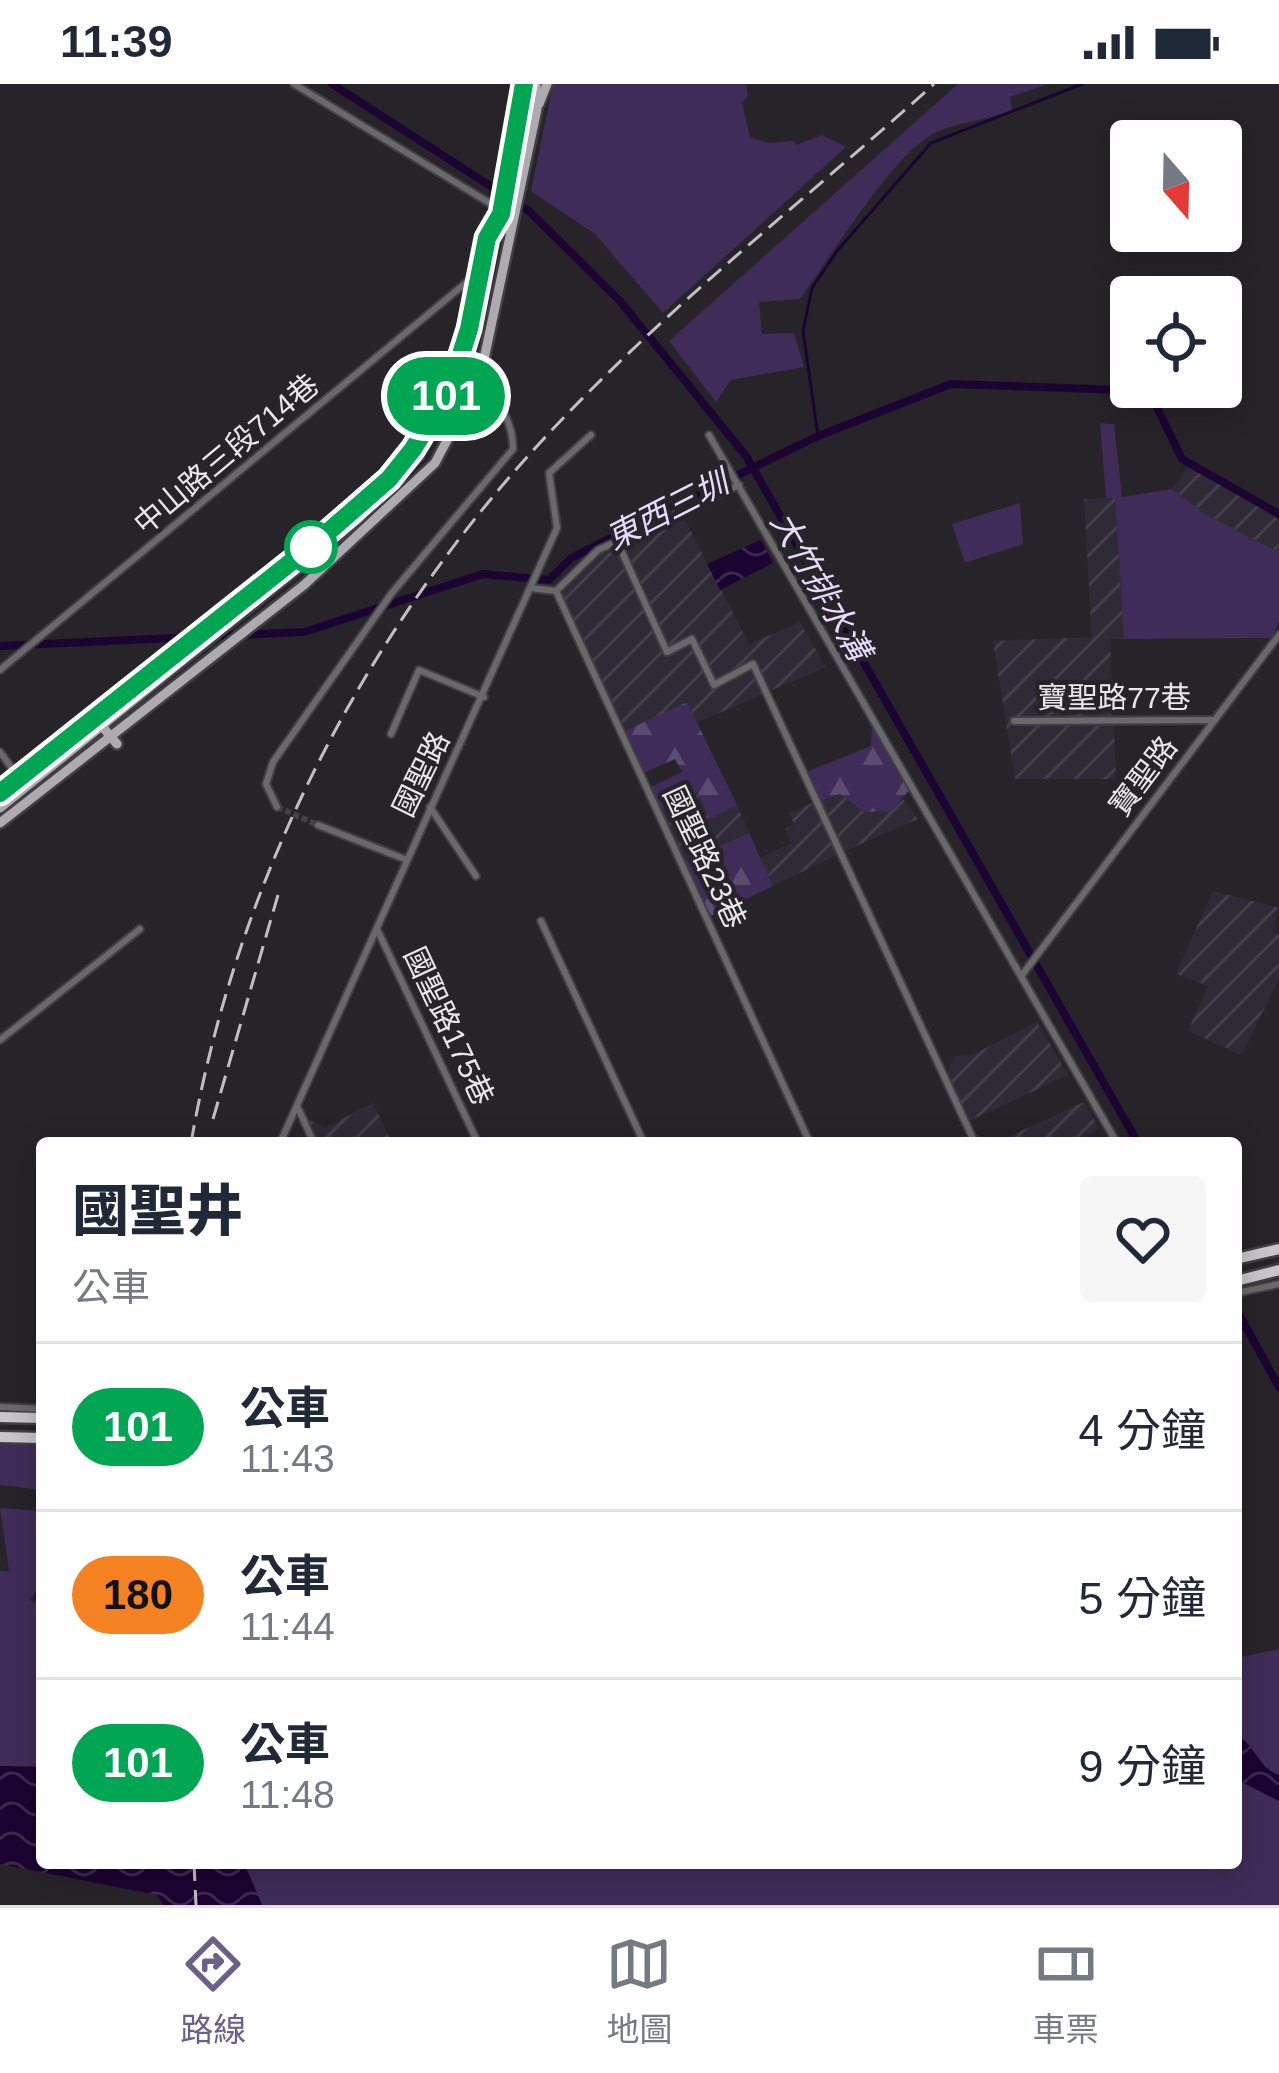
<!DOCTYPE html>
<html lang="zh-TW">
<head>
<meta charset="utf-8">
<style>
	:root { --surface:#fff; --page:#f6f6f7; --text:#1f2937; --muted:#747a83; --line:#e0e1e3; --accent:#6a618a }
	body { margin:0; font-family:Arial,"Noto Sans TC",sans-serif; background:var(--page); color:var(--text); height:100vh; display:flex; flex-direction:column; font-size:45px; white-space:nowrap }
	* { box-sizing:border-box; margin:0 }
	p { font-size:39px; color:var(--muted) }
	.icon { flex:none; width:66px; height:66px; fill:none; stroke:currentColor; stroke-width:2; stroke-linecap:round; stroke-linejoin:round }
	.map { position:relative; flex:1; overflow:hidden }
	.details { position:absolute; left:36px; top:1053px; width:1206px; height:732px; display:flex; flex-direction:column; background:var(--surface); border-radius:12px; box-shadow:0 6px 30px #0003 }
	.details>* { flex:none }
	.badge { padding:0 24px; border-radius:39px; font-size:42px; line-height:78px }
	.needle { width:78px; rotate:160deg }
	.tools { position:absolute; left:1110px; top:36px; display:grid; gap:24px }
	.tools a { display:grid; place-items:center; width:132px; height:132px; border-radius:12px; background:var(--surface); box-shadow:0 6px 30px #0003; font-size:60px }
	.map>.badge { position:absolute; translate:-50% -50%; box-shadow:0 0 0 6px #fff }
	.round { display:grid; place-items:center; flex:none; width:126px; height:126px; border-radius:12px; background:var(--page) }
	.overview { display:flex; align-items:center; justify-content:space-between; height:204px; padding:0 36px }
	h1 { font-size:57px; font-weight:800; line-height:90px }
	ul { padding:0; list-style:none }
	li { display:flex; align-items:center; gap:36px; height:168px; padding:0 36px; border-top:3px solid var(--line) }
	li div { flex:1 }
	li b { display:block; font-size:45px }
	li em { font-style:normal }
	li .badge { min-width:132px; font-weight:700; text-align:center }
	.status { display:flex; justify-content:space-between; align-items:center; height:84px; padding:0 60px; background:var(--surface); direction:ltr }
	.status svg { height:33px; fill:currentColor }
	.dock { display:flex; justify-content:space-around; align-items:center; height:168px; border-top:3px solid var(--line); background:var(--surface); font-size:33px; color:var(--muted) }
	.dock a { display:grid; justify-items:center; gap:6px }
	.dock .active { color:var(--accent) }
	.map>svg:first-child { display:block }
</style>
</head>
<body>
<div class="status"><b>11:39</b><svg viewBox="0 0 49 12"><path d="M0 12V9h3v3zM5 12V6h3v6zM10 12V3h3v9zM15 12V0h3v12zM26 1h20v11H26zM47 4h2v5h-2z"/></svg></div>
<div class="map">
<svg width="1279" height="1821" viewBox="0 0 1279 1821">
	<defs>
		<pattern id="industrial-furrows" width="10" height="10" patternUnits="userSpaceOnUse" patternTransform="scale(3)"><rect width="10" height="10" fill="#2f2b36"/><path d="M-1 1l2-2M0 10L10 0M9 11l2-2" fill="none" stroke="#43404a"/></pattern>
		<pattern id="forest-firs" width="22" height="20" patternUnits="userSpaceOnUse" patternTransform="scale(3)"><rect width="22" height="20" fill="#402c59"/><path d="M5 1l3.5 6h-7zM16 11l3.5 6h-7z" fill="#5c4b71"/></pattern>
		<pattern id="water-waves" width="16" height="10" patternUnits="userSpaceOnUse" patternTransform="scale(3)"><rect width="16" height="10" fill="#1c0432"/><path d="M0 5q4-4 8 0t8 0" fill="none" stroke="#3d2950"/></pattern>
	</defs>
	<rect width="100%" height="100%" fill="#262429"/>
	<g fill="url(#industrial-furrows)">
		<path d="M1191,380L1279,436V468L1205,430L1172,405Z"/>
		<path d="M1115,414L1124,555H1110L1116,695H1015L993,557L1092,553L1084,415Z"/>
		<path d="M681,428L749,560L800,538L826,583L696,639L687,619L621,649L558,505L586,472Z"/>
		<path d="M697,708L710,734L737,721L749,749L682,779L658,728Z"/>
		<path d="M840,710L864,727H891L903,715L918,735L840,769L818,718Z"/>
		<path d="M812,719L837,771L773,802L760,774L791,759L785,745L794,740L789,729Z"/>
		<path d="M1213,807L1279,824L1273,847L1279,851V894L1242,971L1188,947L1208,902L1176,890Z"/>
		<path d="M1037,938L1068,991L967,1038L946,992L954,972L972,971Z"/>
		<path d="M1084,1018L1099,1045L1069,1059H995Z"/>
		<path d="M373,1019L392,1059H314L305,1041L310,1036L325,1044Z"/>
	</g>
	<g fill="#402c59">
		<path d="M553,0H746L748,12L742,19L750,53L768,59L794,57L796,61L822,51L846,63L663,229L595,150L531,107Z"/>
		<path d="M958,0H1048L1010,13L1012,26C987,37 954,38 931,51C891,74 829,175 800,215L759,218L762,250L794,249L804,283L731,296L716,318L669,257Z"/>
		<path d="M1100,339L1114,340L1122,413L1172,405L1205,430L1279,468V538L1272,554L1124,555L1115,414H1106Z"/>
		<path d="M1020,419L1023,460L965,479L952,440Z"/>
		<path d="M0,1353L42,1355V1406L0,1401Z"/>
		<path d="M0,1424L42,1427V1498L30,1516L42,1523V1683L0,1682V1487H9Z"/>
		<path d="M1279,1565V1691C1257,1683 1256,1661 1236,1651V1574Z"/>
		<path d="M1236,1695L1279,1717V1821H262L244,1779H1236Z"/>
	</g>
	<g fill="url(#forest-firs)">
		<path d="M687,618L737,721L710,735L697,708L658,728L647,705L682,688L675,675L641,690L621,649Z"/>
		<path d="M872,641L913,702L891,727L864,728L840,710L818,718L804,689L871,662Z"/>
		<path d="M749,749L773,802L711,832L682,779Z"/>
	</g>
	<g fill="url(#water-waves)">
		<path d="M761,456L773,479L720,506L707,480Z"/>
		<path d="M1236,1651C1256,1661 1257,1683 1279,1691V1717L1236,1695Z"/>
		<path d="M0,1682L42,1683V1779H244L262,1821H163L157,1811L0,1780Z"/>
	</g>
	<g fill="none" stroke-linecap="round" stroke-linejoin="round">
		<path stroke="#1c0432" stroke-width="3" d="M818,352L803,247L812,204L837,167L931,59L1082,0"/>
		<g stroke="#1c0432" stroke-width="8">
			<path d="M332,0L529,127L620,217L746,372L1138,1059"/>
			<path d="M0,562L304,548L483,490L549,496L571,474L674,422L818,352L951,300L1149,307L1182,375L1279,430"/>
			<path d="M1236,1225L1279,1303"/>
		</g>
		<path stroke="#434146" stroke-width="6" stroke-dasharray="6 3" stroke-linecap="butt" d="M277,723L318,741"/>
		<g stroke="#413f44" stroke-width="10">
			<g id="minor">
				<path d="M294,0L514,134"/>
				<path d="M709,351L1117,1059"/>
				<path d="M617,457L667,568L692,555L714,601L753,580L975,1059"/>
				<path d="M531,504L556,507L598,466L739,401"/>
				<path d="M556,507L810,1059"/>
				<path d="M0,586L479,188"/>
				<path d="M1014,637L1215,636"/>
				<path d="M391,650L419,586L484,613"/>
				<path d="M0,668L19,694"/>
				<path d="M277,723L266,700L273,678L391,510L513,365C514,335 486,291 459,279"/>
				<path d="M430,723L476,792"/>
				<path d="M318,741L407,776"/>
				<path d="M541,837L644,1059"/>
				<path d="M377,845L478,1059"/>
				<path d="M1022,891L1279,551"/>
				<path d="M0,956L140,845"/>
				<path d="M298,1024L314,1059"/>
				<path d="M280,1059L557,444L549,389L591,351"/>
				<path d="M1236,1209L1279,1200"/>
				<path d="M0,1323L42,1325"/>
			</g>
		</g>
		<g stroke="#413f44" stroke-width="14">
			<g id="primary">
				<path d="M539,20L547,0"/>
				<path d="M95,634L117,660"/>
				<path d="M0,724L358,435L418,372L467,282L524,0"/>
				<path d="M0,739L304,501L435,379L480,294L537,25L536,0"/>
			</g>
		</g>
		<g stroke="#413f44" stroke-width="15">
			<g id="motorway">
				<path d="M1236,1175L1279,1165"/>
				<path d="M1236,1197L1279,1186"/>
				<path d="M0,1333L42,1334"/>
				<path d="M0,1353L42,1354"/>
			</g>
		</g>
		<use href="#minor" stroke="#69686b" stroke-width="6"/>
		<use href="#primary" stroke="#adabb0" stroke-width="9"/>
		<use href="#motorway" stroke="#c8c5cc" stroke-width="10"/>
		<g stroke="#c1bfc3" stroke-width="3" stroke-dasharray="18 9" stroke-linecap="butt">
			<path d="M213,1035L278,811"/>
			<path d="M191,1059C236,800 361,554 538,361C658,230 802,119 934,0"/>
			<path d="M194,1779L196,1821"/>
		</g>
	</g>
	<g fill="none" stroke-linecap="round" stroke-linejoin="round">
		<g stroke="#fff" stroke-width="27">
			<path id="line" d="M0,709L320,455L389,395L413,365L450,305L469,245L487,154L501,130L524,0"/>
		</g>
		<use href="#line" stroke="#00a651" stroke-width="18"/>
	</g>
	<circle fill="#fff" stroke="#00a651" stroke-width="6" cx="311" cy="463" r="24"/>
	<g text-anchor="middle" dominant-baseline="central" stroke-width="9" stroke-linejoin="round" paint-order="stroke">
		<g font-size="30" fill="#e9e7eb" stroke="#262429">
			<text transform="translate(226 370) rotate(-40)">中山路三段714巷</text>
			<text x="1114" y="613">寶聖路77巷</text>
			<text transform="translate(421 690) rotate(-64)">國聖路</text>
			<text transform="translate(1143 692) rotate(-53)">寶聖路</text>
			<text transform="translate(705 773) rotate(65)">國聖路23巷</text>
			<text transform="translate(449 942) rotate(65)">國聖路175巷</text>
		</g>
		<g font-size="33" font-style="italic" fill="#e7dafb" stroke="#262429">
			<text transform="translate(667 426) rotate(-27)">東西三圳</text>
			<text transform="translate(821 502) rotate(60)">大竹排水溝</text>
		</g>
	</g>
</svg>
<div class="tools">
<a><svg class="needle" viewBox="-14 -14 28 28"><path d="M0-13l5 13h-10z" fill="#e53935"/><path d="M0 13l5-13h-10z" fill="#747a83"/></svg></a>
<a><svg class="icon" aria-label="locate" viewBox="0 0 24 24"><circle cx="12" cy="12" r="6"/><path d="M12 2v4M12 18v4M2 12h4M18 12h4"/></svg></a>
</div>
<b class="badge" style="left:446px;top:312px;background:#00a651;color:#fff">101</b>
<section class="details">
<div class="overview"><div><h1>國聖井</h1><p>公車</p></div><a class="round"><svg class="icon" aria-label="heart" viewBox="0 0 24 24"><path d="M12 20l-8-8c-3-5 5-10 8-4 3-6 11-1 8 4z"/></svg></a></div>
<ul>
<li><span class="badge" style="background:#00a651;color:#fff">101</span><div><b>公車</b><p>11:43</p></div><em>4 分鐘</em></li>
<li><span class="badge" style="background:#f58220;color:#111">180</span><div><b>公車</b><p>11:44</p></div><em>5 分鐘</em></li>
<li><span class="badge" style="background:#00a651;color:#fff">101</span><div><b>公車</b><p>11:48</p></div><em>9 分鐘</em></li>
</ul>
</section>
</div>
<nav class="dock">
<a class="active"><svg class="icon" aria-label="directions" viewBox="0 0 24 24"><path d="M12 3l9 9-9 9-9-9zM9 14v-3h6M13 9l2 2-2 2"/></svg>路線</a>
<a><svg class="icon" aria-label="map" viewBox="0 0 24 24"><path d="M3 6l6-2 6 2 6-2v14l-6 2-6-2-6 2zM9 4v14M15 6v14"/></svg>地圖</a>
<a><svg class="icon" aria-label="tickets" viewBox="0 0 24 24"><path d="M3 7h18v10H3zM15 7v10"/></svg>車票</a>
</nav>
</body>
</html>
